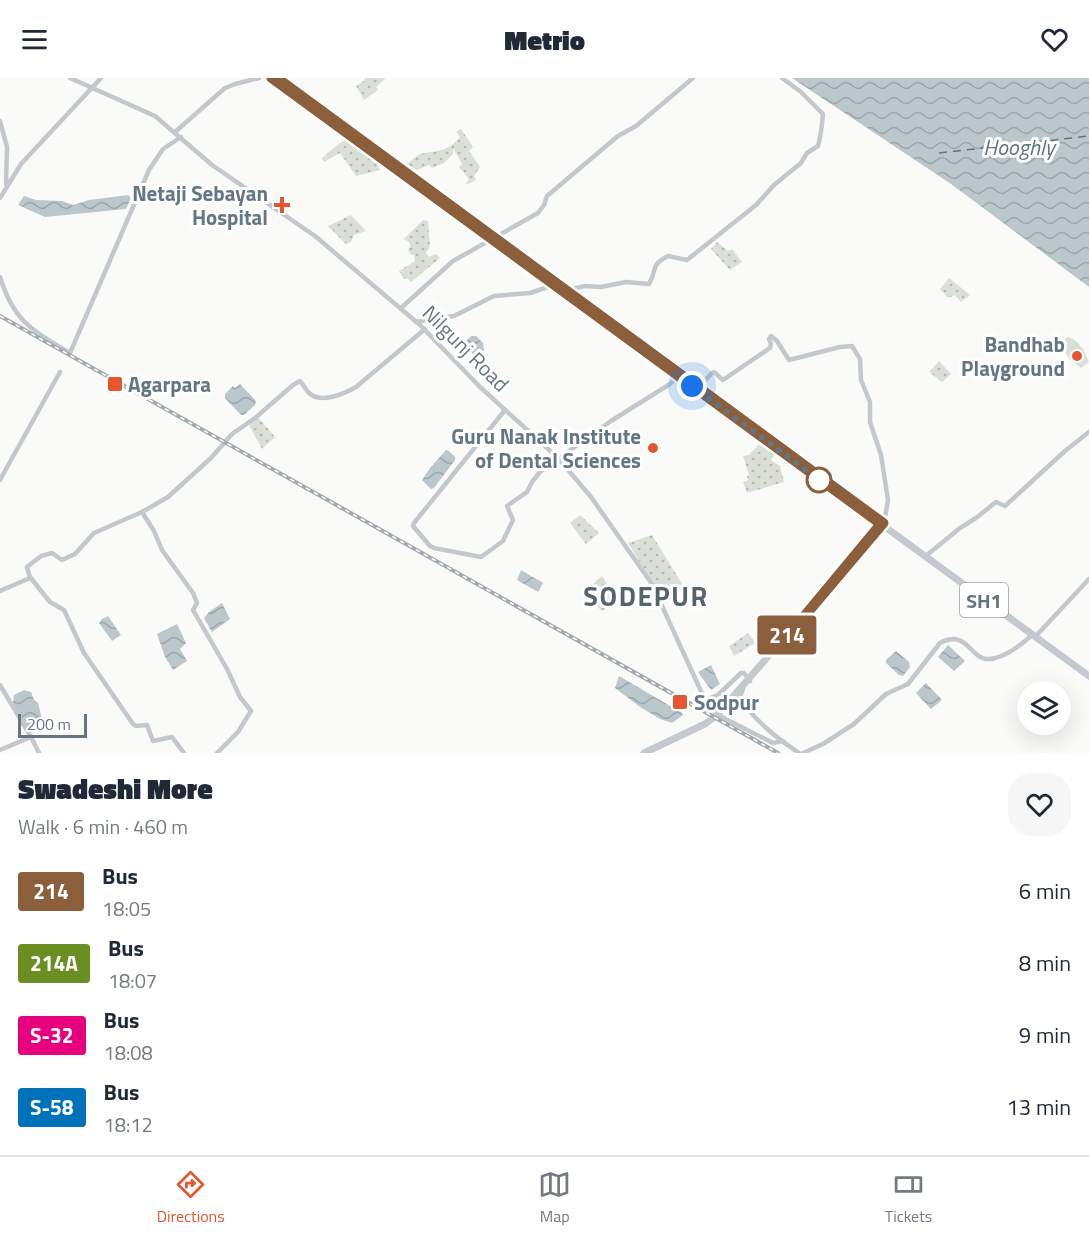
<!DOCTYPE html>
<html lang="en">
<head>
<meta charset="utf-8">
<style>
	:root { --surface:#fff; --page:#f6f6f7; --text:#1f2937; --muted:#747a83; --line:#e0e1e3; --accent:#e4572e }
	body { margin:0; font-family:"Titillium Web",sans-serif; background:var(--page); color:var(--text); height:100vh; display:flex; flex-direction:column; font-size:22px; white-space:nowrap }
	* { box-sizing:border-box; margin:0 }
	p { font-size:20px; color:var(--muted) }
	.icon { flex:none; width:33px; height:33px; fill:none; stroke:currentColor; stroke-width:2; stroke-linecap:round; stroke-linejoin:round }
	.map { position:relative; height:675px; overflow:hidden }
	.sheet { display:flex; flex-direction:column; background:var(--surface); flex:1 }
	.sheet>* { flex:none }
	.badge { padding:0 12px; border-radius:4px; font-size:21px; line-height:39px }
	.controls { position:absolute; left:1017px; top:603px; display:grid; gap:12px }
	.controls a { display:grid; place-items:center; width:54px; height:54px; border-radius:50%; background:var(--surface); box-shadow:0 6px 24px #0002; font-size:30px }
	.scale { position:absolute; left:18px; bottom:15px; width:69px; box-sizing:border-box; padding-left:6px; border:3px solid #657683; border-top:0; font-size:16px; line-height:21px; white-space:nowrap; color:#657683; -webkit-text-stroke:4px #fff; paint-order:stroke }
	.you { position:absolute; width:30px; height:30px; margin:-15px; border:4px solid #fff; border-radius:50%; background:#1a73e8; box-shadow:0 0 0 9px #1a73e833 }
	.map>.badge { position:absolute; translate:-50% -50%; box-shadow:0 0 0 3px #fff }
	.round { display:grid; place-items:center; flex:none; width:63px; height:63px; border-radius:24px; background:var(--page) }
	.overview { display:flex; align-items:center; justify-content:space-between; height:102px; padding:0 18px }
	h1 { font-size:28px; font-weight:800; line-height:45px }
	ul { padding:0; list-style:none }
	li { display:flex; align-items:center; gap:18px; height:72px; padding:0 18px }
	li div { flex:1 }
	li b { display:block; font-size:22px }
	li em { font-style:normal }
	li .badge { min-width:66px; font-weight:700; text-align:center }
	header { display:flex; justify-content:space-between; align-items:center; height:78px; padding:0 18px; background:var(--surface); font-size:27px; font-weight:800 }
	.tabs { display:flex; justify-content:space-around; align-items:center; height:84px; border-top:2px solid var(--line); background:var(--surface); font-size:16px; color:var(--muted) }
	.tabs a { display:grid; justify-items:center; gap:3px }
	.tabs .active { color:var(--accent) }
	.map>svg:first-child { display:block }
</style>
</head>
<body>
<header><svg class="icon" aria-label="menu" viewBox="0 0 24 24"><path d="M4 6h16M4 12h16M4 18h16"/></svg>Metrio<svg class="icon" aria-label="heart" viewBox="0 0 24 24"><path d="M12 20l-8-8c-3-5 5-10 8-4 3-6 11-1 8 4z"/></svg></header>
<div class="map">
<svg width="1089" height="675" viewBox="0 0 1089 675">
	<defs>
		<pattern id="park-dots" width="8" height="8" patternUnits="userSpaceOnUse" patternTransform="scale(1.5)"><rect width="8" height="8" fill="#dadfd7"/><path d="M2 2h.1M6 6h.1" fill="none" stroke="#b4b9b4" stroke-width="1.8" stroke-linecap="round"/></pattern>
		<pattern id="water-waves" width="16" height="10" patternUnits="userSpaceOnUse" patternTransform="scale(1.5)"><rect width="16" height="10" fill="#bbc7cb"/><path d="M0 5q4-4 8 0t8 0" fill="none" stroke="#9ca6aa"/></pattern>
	</defs>
	<rect width="100%" height="100%" fill="#fafaf8"/>
	<g fill="url(#park-dots)">
		<path d="M364,0H386L376,9L378,12L364,22L356,8L365,2Z"/>
		<path d="M461,51L473,69L469,73L480,89L474,98L476,102L468,106L466,105L469,101L459,89L462,86L453,70V76L444,85L432,90L429,87L417,92L407,86C412,82 418,76 424,75C440,73 449,72 460,59L456,54Z"/>
		<path d="M350,60L381,81L377,86L380,92L356,98L340,75L324,84L322,80L340,65Z"/>
		<path d="M351,137L366,153L354,157L351,164L346,166L328,148Z"/>
		<path d="M423,142L428,143L430,168L426,175L429,179L436,176L440,180L411,204L407,200L404,201L399,193L415,183L414,177H411L408,171L411,169L409,164L404,161Z"/>
		<path d="M717,164L728,173L732,171L742,184L730,192L711,171Z"/>
		<path d="M949,200L970,217L961,224L955,217L948,220L940,211Z"/>
		<path d="M939,283L951,296L942,304L929,294Z"/>
		<path d="M258,339L275,359L262,371L249,347Z"/>
		<path d="M761,364L776,375L771,382L780,388L784,404L747,415L743,404L748,402L747,398L749,397L743,378L749,377Z"/>
		<path d="M580,437L599,455L586,466L570,445Z"/>
		<path d="M652,457L684,509L665,526L628,465Z"/>
		<path d="M602,498L618,523L602,533L583,515Z"/>
		<path d="M764,535L774,547L780,551L770,563L765,556L761,558L759,555L760,551L767,547L762,536Z"/>
		<path d="M748,555L755,565L734,578L729,568Z"/>
	</g>
	<path fill="#dadfd7" d="M1068,259C1081,264 1084,272 1089,284L1081,290L1072,282L1071,283L1062,270L1063,262Z"/>
	<g fill="url(#water-waves)">
		<path d="M792,0H1089V209L951,106Z"/>
		<path d="M128,117L131,120L126,131L45,139L18,127L24,118L36,122L62,123L73,127L89,122Z"/>
		<path d="M471,258H476L483,265L484,272L481,276L473,277L467,267L466,263Z"/>
		<path d="M240,306L256,323L255,327L244,337H241L225,320V316L233,308L235,310Z"/>
		<path d="M446,372L449,373L455,379V382L434,410L431,411L422,402L430,390Z"/>
		<path d="M521,492L543,505L538,514L517,502Z"/>
		<path d="M222,525L230,541L212,554L204,540L209,534Z"/>
		<path d="M108,538L121,557L112,563L99,545L102,541Z"/>
		<path d="M177,546L186,565L180,571L187,583L173,592L165,579L157,556Z"/>
		<path d="M948,567L965,583L954,593L938,579Z"/>
		<path d="M896,573L909,584L910,589L903,598L899,597L886,585V582Z"/>
		<path d="M711,587L720,606L711,612L698,594Z"/>
		<path d="M619,598L682,635L683,637L672,645L660,641L640,629L615,610Z"/>
		<path d="M926,605L942,622L931,631L916,615Z"/>
		<path d="M24,612L31,614L34,622L38,625L42,641L33,653L28,652L13,625L14,617Z"/>
	</g>
	<g fill="none" stroke-linecap="round" stroke-linejoin="round">
		<path stroke="#60757c" stroke-width="1.5" stroke-dasharray="8 6" stroke-linecap="butt" d="M939,75L1089,58"/>
		<g stroke="#c3c8cc" stroke-width="4.5">
			<path d="M70,0L155,38L212,87L315,158L420,247L479,308L558,380L591,419L652,506L705,622L718,617L741,595H744L750,603"/>
			<path d="M281,2L284,0"/>
			<path d="M0,43L7,69L6,106"/>
			<path d="M175,54L225,10L235,6L259,0"/>
			<path d="M0,120L21,86L101,0"/>
			<path d="M0,199C14,244 32,252 70,275L149,92L163,71L181,59"/>
			<path d="M567,212L585,208L601,209L626,204L649,206C658,191 649,188 668,178L687,182L756,127L774,107L801,85L807,75L818,68C821,58 822,47 823,36L801,14L782,0"/>
			<path d="M401,230L453,183L538,135L544,127L547,118L618,58L636,48L693,0"/>
			<path d="M416,244L454,238L494,218L530,215L554,207L556,204"/>
			<path d="M699,309L712,295L714,294L723,302L770,270L771,266L769,261L771,258L777,263L789,282L840,269L852,268L860,281L861,302L870,324V344L881,377L888,422L884,445"/>
			<path d="M505,332L414,445L413,448L430,468L434,470L481,479L503,463L513,442L507,428L527,414L532,404L540,394L611,343L670,306L681,295"/>
			<path d="M0,402L60,294"/>
			<path d="M142,434L154,453L162,472L193,515L197,525L193,532L227,591L240,619L251,633L238,654L217,675"/>
			<path d="M927,477L960,450L976,440L996,424L1005,428L1065,373L1089,354"/>
			<path d="M30,499L50,524L64,532L84,575L133,646L136,648L147,647L153,663L172,659L184,675"/>
			<path d="M0,513L30,500L27,489L41,478L52,475L62,482L75,476L94,455L142,434L168,419L211,380L232,356L255,340L293,307L300,303C304,307 305,311 309,315C321,326 344,316 356,309L425,251"/>
			<path d="M1035,559L1089,501"/>
			<path d="M0,607L31,659L0,672"/>
			<path d="M743,611L740,619C753,642 777,660 799,675"/>
			<path d="M705,622L716,636"/>
			<path d="M716,636L773,665L783,663"/>
			<path d="M31,659L39,675"/>
			<path d="M803,675L823,666L854,646L886,616L908,606L940,565C966,551 970,579 986,581C1002,582 1021,567 1032,557"/>
		</g>
		<g stroke="#c3c9ce" stroke-width="7">
			<path d="M271,0L1089,598"/>
			<path d="M644,675L705,646L717,637L785,559L882,443"/>
		</g>
		<g stroke="#a2aab0" stroke-width="4">
			<path id="rail" d="M0,238L778,675"/>
		</g>
		<use href="#rail" stroke="#fff" stroke-width="1.5" stroke-dasharray="4.5" stroke-linecap="butt"/>
	</g>
	<g fill="none" stroke-linecap="round" stroke-linejoin="round">
		<g stroke="#fff" stroke-width="14">
			<path id="line" d="M271,0L880,446L787,558L791,555L884,445L278,0"/>
		</g>
		<use href="#line" stroke="#8b5e3c" stroke-width="9"/>
		<path stroke="#657683" stroke-width="6" stroke-dasharray="0 10.8" d="M692,308L819,402"/>
	</g>
	<g fill="#e4572e" stroke="#fff" stroke-width="2">
		<path d="M279 118h6v6h6v6h-6v6h-6v-6h-6v-6h6z"/>
		<circle cx="1077" cy="278" r="6"/>
		<rect x="107" y="298" width="16" height="16" rx="3"/>
		<circle cx="653" cy="370" r="6"/>
		<rect x="672" y="616" width="16" height="16" rx="3"/>
	</g>
	<circle fill="#fff" stroke="#8b5e3c" stroke-width="3" cx="819" cy="402" r="12"/>
	<g text-anchor="middle" dominant-baseline="central" stroke-width="6" stroke-linejoin="round" paint-order="stroke">
		<rect fill="#fff" stroke="#939fa8" stroke-width="1.5" x="960" y="505" width="48" height="34" rx="4.5"/>
		<g font-size="20" font-weight="bold" fill="#657683">
			<text x="984" y="522">SH1</text>
		</g>
		<g font-size="21" font-weight="bold" fill="#657683" stroke="#fff" text-anchor="end">
			<text x="268" y="115">Netaji Sebayan<tspan x="268" dy="24">Hospital</tspan></text>
			<text x="1065" y="266">Bandhab<tspan x="1065" dy="24">Playground</tspan></text>
			<text x="128" y="306" text-anchor="start">Agarpara</text>
			<text x="641" y="358">Guru Nanak Institute<tspan x="641" dy="24">of Dental Sciences</tspan></text>
			<text x="694" y="624" text-anchor="start">Sodpur</text>
		</g>
		<g font-size="21" fill="#657683" stroke="#fff">
			<text transform="translate(466 270) rotate(45)">Nilgunj Road</text>
		</g>
		<g font-size="22" font-style="italic" fill="#60757c" stroke="#fff">
			<text x="1019" y="69">Hooghly</text>
		</g>
		<g font-size="27" font-weight="bold" letter-spacing="1.5" fill="#57646e" stroke="#fff">
			<text x="646" y="517">SODEPUR</text>
		</g>
	</g>
</svg>
<div class="controls">
<a><svg class="icon" aria-label="layers" viewBox="0 0 24 24"><path d="M12 4l9 5-9 5-9-5zM3 14l9 5 9-5"/></svg></a>
</div>
<div class="scale">200 m</div>
<div class="you" style="left:692px;top:308px"></div>
<b class="badge" style="left:787px;top:557px;background:#8b5e3c;color:#fff">214</b>
</div>
<section class="sheet">
<div class="overview"><div><h1>Swadeshi More</h1><p>Walk · 6 min · 460 m</p></div><a class="round"><svg class="icon" aria-label="heart" viewBox="0 0 24 24"><path d="M12 20l-8-8c-3-5 5-10 8-4 3-6 11-1 8 4z"/></svg></a></div>
<ul>
<li><span class="badge" style="background:#8b5e3c;color:#fff">214</span><div><b>Bus</b><p>18:05</p></div><em>6 min</em></li>
<li><span class="badge" style="background:#6b8e23;color:#fff">214A</span><div><b>Bus</b><p>18:07</p></div><em>8 min</em></li>
<li><span class="badge" style="background:#e6007e;color:#fff">S-32</span><div><b>Bus</b><p>18:08</p></div><em>9 min</em></li>
<li><span class="badge" style="background:#0072bc;color:#fff">S-58</span><div><b>Bus</b><p>18:12</p></div><em>13 min</em></li>
</ul>
</section>
<nav class="tabs">
<a class="active"><svg class="icon" aria-label="directions" viewBox="0 0 24 24"><path d="M12 3l9 9-9 9-9-9zM9 14v-3h6M13 9l2 2-2 2"/></svg>Directions</a>
<a><svg class="icon" aria-label="map" viewBox="0 0 24 24"><path d="M3 6l6-2 6 2 6-2v14l-6 2-6-2-6 2zM9 4v14M15 6v14"/></svg>Map</a>
<a><svg class="icon" aria-label="tickets" viewBox="0 0 24 24"><path d="M3 7h18v10H3zM15 7v10"/></svg>Tickets</a>
</nav>
</body>
</html>
